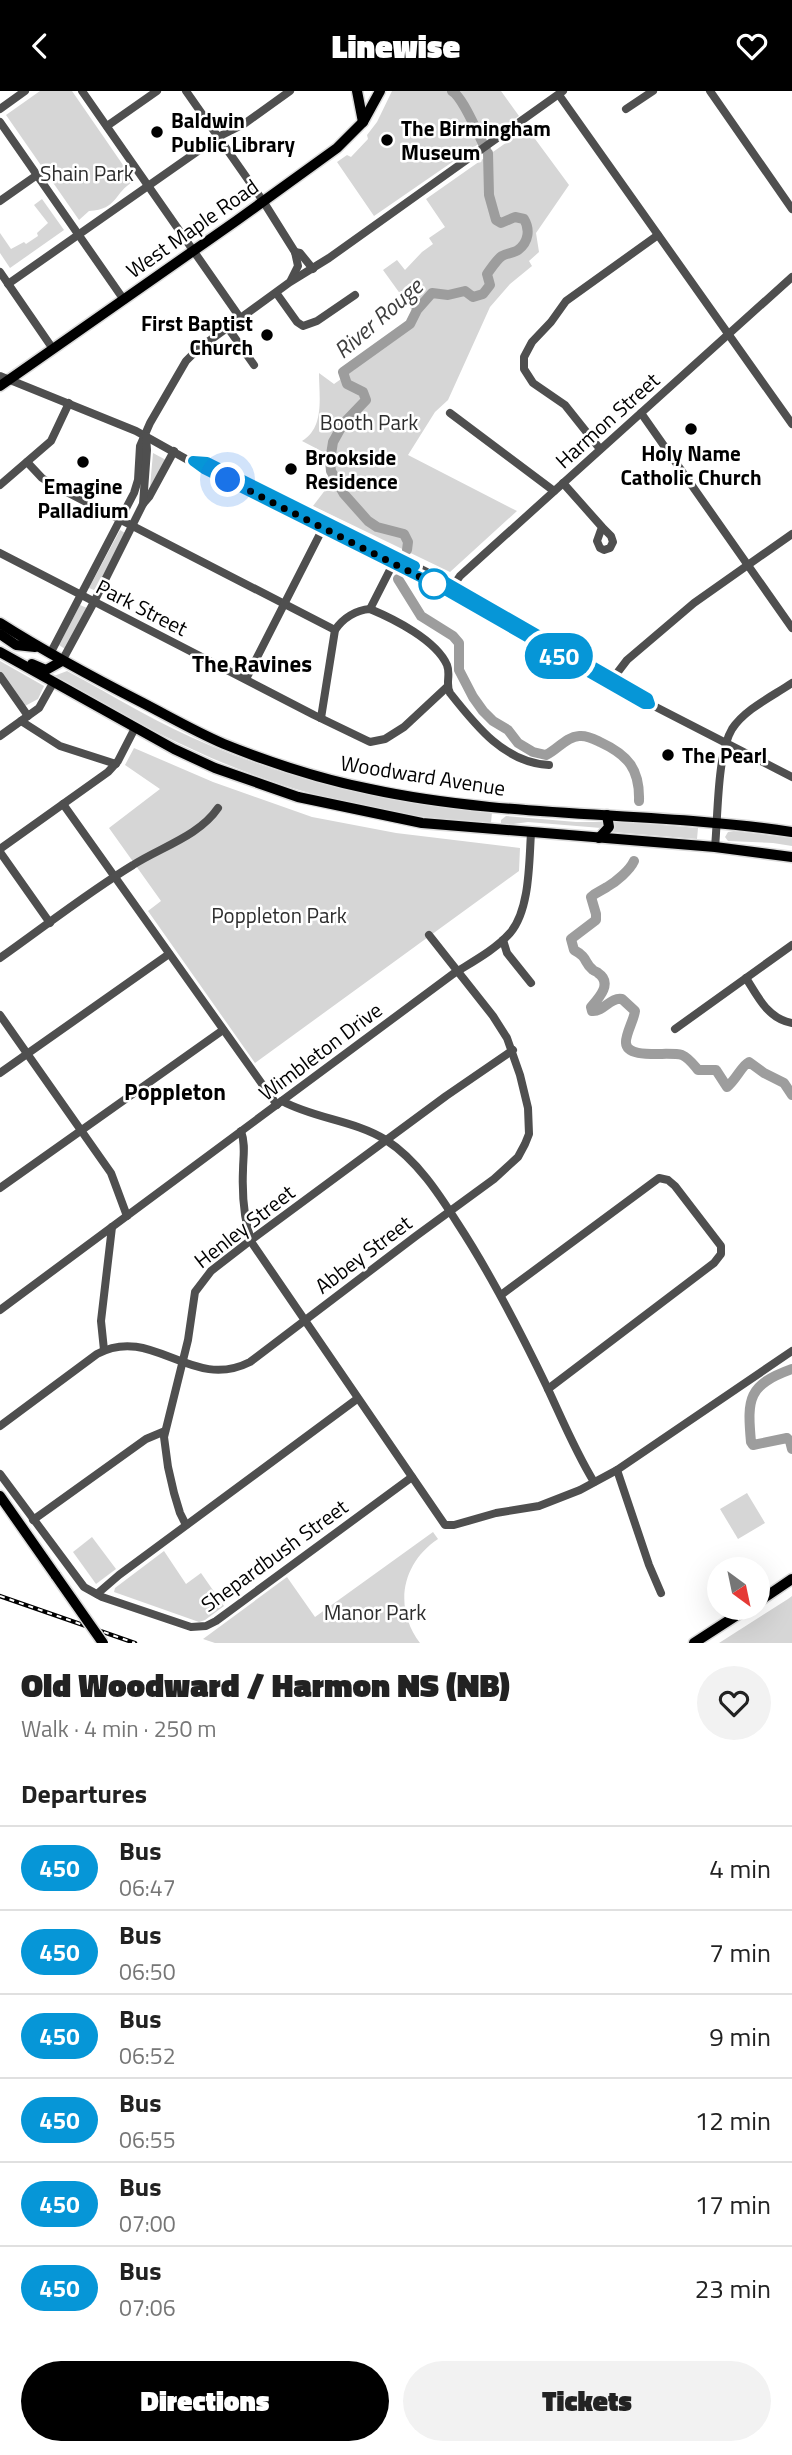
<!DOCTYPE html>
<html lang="en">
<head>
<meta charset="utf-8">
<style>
	:root { --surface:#fff; --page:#f2f2f2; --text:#222; --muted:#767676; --line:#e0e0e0; --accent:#000 }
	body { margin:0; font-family:"Titillium Web",sans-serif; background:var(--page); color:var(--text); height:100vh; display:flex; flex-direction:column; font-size:26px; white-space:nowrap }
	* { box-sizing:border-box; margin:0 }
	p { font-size:23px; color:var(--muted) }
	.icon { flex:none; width:38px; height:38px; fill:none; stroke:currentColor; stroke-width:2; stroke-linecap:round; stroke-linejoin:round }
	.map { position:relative; height:1552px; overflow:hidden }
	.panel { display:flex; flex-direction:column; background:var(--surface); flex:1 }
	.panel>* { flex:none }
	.badge { padding:0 14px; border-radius:23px; font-size:24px; line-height:46px }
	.needle { width:46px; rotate:147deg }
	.fabs { position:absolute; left:707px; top:1466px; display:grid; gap:14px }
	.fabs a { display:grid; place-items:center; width:63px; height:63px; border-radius:50%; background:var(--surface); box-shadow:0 7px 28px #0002; font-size:35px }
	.you { position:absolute; width:35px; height:35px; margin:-18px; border:5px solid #fff; border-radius:50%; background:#1a73e8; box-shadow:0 0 0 10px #1a73e833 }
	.map>.badge { position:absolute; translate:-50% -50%; box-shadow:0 0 0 4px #fff }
	h2 { padding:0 21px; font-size:26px; line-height:63px }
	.round { display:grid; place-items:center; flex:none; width:74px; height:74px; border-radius:37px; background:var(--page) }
	.head { display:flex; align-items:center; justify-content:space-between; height:119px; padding:0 21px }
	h1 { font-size:33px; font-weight:800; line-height:52px }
	.action { display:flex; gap:14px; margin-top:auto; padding:14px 21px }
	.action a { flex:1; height:80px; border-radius:42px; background:var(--accent); color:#fff; font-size:28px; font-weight:800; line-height:80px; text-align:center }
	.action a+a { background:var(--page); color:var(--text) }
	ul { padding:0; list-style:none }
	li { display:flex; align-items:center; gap:21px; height:84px; padding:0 21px; border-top:2px solid var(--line) }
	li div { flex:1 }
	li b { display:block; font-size:26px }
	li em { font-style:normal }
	li .badge { min-width:77px; font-weight:700; text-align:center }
	header { display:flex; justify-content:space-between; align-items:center; height:91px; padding:0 21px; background:var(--accent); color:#fff; font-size:32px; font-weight:800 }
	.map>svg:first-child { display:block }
</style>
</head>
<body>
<header><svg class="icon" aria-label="back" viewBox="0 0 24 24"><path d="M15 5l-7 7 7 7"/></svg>Linewise<svg class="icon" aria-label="heart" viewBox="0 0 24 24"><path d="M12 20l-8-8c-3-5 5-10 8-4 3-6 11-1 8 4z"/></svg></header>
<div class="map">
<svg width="792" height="1552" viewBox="0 0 792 1552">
	<rect width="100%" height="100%" fill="#fff"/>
	<g fill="#d6d6d6">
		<path d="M40,0H72L134,90C113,102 119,118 89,120L79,129L6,24Z"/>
		<path d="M392,0H501L519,25L374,125L337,71L347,64L351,66L368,48L367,44L377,31Z"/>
		<path d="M527,37L569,94L536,142L539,161L529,170L532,175L510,193L490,216L448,309L435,321L408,364L517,420L450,481L313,415L332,390L329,384V364L302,350C325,336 319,306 319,282L334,293L355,278L356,267L394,250L414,222L383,179L397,169L405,179L422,161L433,153L429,147L445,136L426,108Z"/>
		<path d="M42,108L64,139L10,177L0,162V142L11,158L24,151L26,153L38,145L37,142L48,132L34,114Z"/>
		<path d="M153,362L166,369L150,396Z"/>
		<path d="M120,439L125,442L98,495L94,499L89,497Z"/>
		<path d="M80,514L87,517L65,558L59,554Z"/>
		<path d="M0,570L44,595L38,608L25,615L0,580Z"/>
		<path d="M67,580C114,605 160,634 209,654C300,692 394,713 492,721L491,732C391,728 287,702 196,660C147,638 101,611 54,585Z"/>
		<path d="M134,657L213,691L312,726L396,742L520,757L519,780L255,972L148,820L161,810L109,737L160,698L125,674Z"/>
		<path d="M506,725L576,731H605V735L601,737L528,731L506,734L501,732V729Z"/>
		<path d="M615,730L698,737L697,748L612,741Z"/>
		<path d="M734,740L792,747V755L773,752L728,750L725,746L728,741Z"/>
		<path d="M747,1402L765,1432L738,1448L720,1418Z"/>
		<path d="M433,1441L438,1448C402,1472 393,1516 420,1552H215L203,1548L287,1486L315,1526Z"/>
		<path d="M92,1446L116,1478L96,1493L73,1461Z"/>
		<path d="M164,1460L186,1493L201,1482L224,1515L205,1529L199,1531L114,1501L115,1497Z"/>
		<path d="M792,1505V1552H719L788,1508Z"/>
	</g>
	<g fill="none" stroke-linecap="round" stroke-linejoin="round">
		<g stroke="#9d9d9d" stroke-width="10">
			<path d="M452,0C463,6 479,45 486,59"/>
			<path d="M407,459L408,451L404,443L377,436L368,430L344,403L331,380L330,370L333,351L343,333L366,309L363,301L347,293L343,281L410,233L417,219L432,202L448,204L465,200L473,206L483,203L490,194L487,183C491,178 496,169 502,165C507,162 514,162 518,159C529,151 530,138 524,128L515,126L501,132L496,129L489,104L488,62"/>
			<path d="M398,488L421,525L453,545L459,552V579L473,606L483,620L493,630L508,639L518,652L533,661L546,664C558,658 566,646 579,645C587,644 594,648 600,651C628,664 640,678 639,710"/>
			<path d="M634,770C630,779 616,791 607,796C601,800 596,801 591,806L596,823V829L571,848L574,859C589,867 583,871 593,879C595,881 597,880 598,882C613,892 599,907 591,916L592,920C604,921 610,906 622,908L635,920C634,929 625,944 626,952C627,969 669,960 682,964C689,967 693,973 698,979H716L727,996C736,989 742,974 749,971L764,982L784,992L792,1004"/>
			<path d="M792,1278C748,1294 747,1307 751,1351L753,1354L787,1347L790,1350L792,1358"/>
		</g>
		<g stroke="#dbdbdb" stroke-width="13">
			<g id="major">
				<path d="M357,0L363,31"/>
				<path d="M0,295L236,130L337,57L363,31L380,0"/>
				<path d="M0,532C47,562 94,587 143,612C170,626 196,641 224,653C271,672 320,688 370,698C509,728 653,720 792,741"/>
				<path d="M0,543L16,554L35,556"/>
				<path d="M0,561L174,658L215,677L298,706L422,732L715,756L792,766"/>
				<path d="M32,573L46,579L62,570"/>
				<path d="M599,747L609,736L607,724"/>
				<path d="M0,1405L56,1485"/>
				<path d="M758,1511L792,1488"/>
				<path d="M694,1552L748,1517"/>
			</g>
		</g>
		<g stroke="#4f4f4f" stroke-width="8">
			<path d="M82,0L241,228"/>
			<path d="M186,0L263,110L295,161L298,175L291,189"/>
			<path d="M710,0L792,118"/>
			<path d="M559,4L792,333"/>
			<path d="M0,18L25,0"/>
			<path d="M626,18L653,0"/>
			<path d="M0,31L124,209"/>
			<path d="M107,35L157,0"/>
			<path d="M0,110L37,84"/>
			<path d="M295,161L300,162L313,178"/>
			<path d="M0,181L53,258"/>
			<path d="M8,193L218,46L244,33L290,0"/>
			<path d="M277,203L297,231L303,235L317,230L355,204"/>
			<path d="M228,237L254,274"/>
			<path d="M0,285L136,340L204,378L436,494L644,613H650L792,686"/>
			<path d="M450,322L554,400"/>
			<path d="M641,322L792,537"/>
			<path d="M600,358L565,314L533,292L524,278V266L532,251L551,231L566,210L658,144"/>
			<path d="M196,370L207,371L465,500L648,607L650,613"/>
			<path d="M27,371L42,387L53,394L335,539"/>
			<path d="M563,392L602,436L597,450L600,457L604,459L610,457L613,451L611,445L602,436"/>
			<path d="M0,394L51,350L69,312"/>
			<path d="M143,413L149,406L174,360"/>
			<path d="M0,462L314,624L370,651L385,648L404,636L447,596"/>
			<path d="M451,498L460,485L792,186"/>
			<path d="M370,518L396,467"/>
			<path d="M50,563L134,402L138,389L140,355L150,332L186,270L198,258L290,191L329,167L563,0"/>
			<path d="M62,570L94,511L143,413L147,359L146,345"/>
			<path d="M0,585L28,625"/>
			<path d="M246,588L324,435"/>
			<path d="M611,590L627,569L694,512L792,443"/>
			<path d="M321,627L335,539C343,527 356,519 370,518C394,528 436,549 447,574C451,584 445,593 450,602C476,635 505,672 549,674"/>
			<path d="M21,630L60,655L116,673"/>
			<path d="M0,645L39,617L53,592"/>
			<path d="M63,713L277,1014"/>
			<path d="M715,756C718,726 717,663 732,638C745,618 773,605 792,592"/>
			<path d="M0,758L108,681L118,670L135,637"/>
			<path d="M0,761L50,832"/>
			<path d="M503,849L507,862L531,892"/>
			<path d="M0,867C44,836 87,802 133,774C161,756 199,745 218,717"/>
			<path d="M746,887C758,906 768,928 792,932"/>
			<path d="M0,924L111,1082L127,1125"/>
			<path d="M675,938L792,854"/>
			<path d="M0,982L169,863"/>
			<path d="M282,1010C315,1028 354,1029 386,1049C417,1069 439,1103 458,1133C492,1185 520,1240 547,1296C562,1328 575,1360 594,1391"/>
			<path d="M241,1040C246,1054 243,1066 243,1079C242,1103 244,1130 252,1152L445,1434H454L496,1422L539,1415L580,1399L617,1379L792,1260"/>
			<path d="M0,1097L223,939"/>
			<path d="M501,1204L659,1087L668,1089L675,1095L721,1155V1163L714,1172L548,1298"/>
			<path d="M0,1219L453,883C472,871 495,859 510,842C530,819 529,771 531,742"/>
			<path d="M104,1259L101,1230L112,1136"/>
			<path d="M0,1335L97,1263C153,1233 191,1301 250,1271L416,1145L494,1088L518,1066L525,1053L529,1043L528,1017L520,984L507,947L493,925L429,844"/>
			<path d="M617,1379L649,1474L661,1502"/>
			<path d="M0,1383L84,1496L102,1506L191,1536L206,1535L216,1530L412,1386"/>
			<path d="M33,1429L146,1348L165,1340"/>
			<path d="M186,1434L180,1422L174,1402L168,1376L164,1346L188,1249L195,1201L211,1180L251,1149L446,1005L513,959"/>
			<path d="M97,1503L119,1484L357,1308"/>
		</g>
		<use href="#major" stroke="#000" stroke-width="10"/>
		<g stroke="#000" stroke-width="4.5">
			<path id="rail" d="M0,1505L135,1552"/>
		</g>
		<use href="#rail" stroke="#fff" stroke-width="2" stroke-dasharray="5" stroke-linecap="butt"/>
		<g stroke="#dbdbdb" stroke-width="13" stroke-linecap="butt">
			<path id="major-bridge" d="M56,1485L103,1552"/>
		</g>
		<use href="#major-bridge" stroke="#000" stroke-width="10"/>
	</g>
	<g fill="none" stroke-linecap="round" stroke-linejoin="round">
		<g stroke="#fff" stroke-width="16">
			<path id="line" d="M415,475L207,371L193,370L204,378L436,494L644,613H650L648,607L434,484"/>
		</g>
		<use href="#line" stroke="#0696d7" stroke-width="10"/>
		<path stroke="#000" stroke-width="7" stroke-dasharray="0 12.6" d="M228,389L436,494L434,493"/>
	</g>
	<g fill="#000" stroke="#fff" stroke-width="2.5">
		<circle cx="157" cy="41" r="7"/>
		<circle cx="387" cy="49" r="7"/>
		<circle cx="267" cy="244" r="7"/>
		<circle cx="691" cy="338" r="7"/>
		<circle cx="83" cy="371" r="7"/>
		<circle cx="291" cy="378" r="7"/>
		<circle cx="668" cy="664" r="7"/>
	</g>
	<circle fill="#fff" stroke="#0696d7" stroke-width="3.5" cx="434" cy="493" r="14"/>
	<g text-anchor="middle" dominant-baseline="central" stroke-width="5" stroke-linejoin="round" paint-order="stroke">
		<g font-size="21" font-weight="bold" fill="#000" stroke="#fff" text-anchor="start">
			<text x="171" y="29">Baldwin<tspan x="171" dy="24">Public Library</tspan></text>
			<text x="401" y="37">The Birmingham<tspan x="401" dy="24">Museum</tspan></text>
			<text x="253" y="232" text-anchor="end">First Baptist<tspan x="253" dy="24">Church</tspan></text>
			<text x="691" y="362" text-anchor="middle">Holy Name<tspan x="691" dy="24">Catholic Church</tspan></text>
			<text x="305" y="366">Brookside<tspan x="305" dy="24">Residence</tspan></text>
			<text x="83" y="395" text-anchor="middle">Emagine<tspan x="83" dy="24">Palladium</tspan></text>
			<text x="682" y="664">The Pearl</text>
		</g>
		<g font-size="21" fill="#2d2d2d" stroke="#fff">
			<text x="87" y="82">Shain Park</text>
			<text x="369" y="331">Booth Park</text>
			<text x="279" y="824">Poppleton Park</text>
			<text x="375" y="1521">Manor Park</text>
		</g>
		<g font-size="21" fill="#000" stroke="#fff">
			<text transform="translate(192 137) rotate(-35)">West Maple Road</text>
			<text transform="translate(607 329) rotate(-42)">Harmon Street</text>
			<text transform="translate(142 516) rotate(27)">Park Street</text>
			<text transform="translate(423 684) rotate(9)">Woodward Avenue</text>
			<text transform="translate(320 960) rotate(-37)">Wimbleton Drive</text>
			<text transform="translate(244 1135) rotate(-38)">Henley Street</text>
			<text transform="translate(363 1163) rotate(-37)">Abbey Street</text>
			<text transform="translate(274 1464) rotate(-36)">Shepardbush Street</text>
		</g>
		<g font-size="23" font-style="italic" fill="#3e3e3e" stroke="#fff">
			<text transform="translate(378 227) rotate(-41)">River Rouge</text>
		</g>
		<g font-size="23" font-weight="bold" fill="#000" stroke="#fff">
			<text x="252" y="572">The Ravines</text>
			<text x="175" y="1000">Poppleton</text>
		</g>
	</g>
</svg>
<div class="fabs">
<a><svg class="needle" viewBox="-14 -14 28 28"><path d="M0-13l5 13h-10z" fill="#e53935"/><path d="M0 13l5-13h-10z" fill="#767676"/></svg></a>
</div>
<div class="you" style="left:228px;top:389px"></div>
<b class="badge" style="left:559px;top:565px;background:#0696d7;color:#fff">450</b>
</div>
<section class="panel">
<div class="head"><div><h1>Old Woodward / Harmon NS (NB)</h1><p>Walk · 4 min · 250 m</p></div><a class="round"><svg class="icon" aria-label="heart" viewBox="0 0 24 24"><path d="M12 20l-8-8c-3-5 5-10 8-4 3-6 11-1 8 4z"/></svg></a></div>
<h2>Departures</h2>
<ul>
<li><span class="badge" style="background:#0696d7;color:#fff">450</span><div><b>Bus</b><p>06:47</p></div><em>4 min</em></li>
<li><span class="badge" style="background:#0696d7;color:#fff">450</span><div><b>Bus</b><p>06:50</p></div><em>7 min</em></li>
<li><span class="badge" style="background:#0696d7;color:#fff">450</span><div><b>Bus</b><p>06:52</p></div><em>9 min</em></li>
<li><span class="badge" style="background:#0696d7;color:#fff">450</span><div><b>Bus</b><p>06:55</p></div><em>12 min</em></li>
<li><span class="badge" style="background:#0696d7;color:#fff">450</span><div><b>Bus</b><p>07:00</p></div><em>17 min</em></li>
<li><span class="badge" style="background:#0696d7;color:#fff">450</span><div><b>Bus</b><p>07:06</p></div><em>23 min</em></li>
</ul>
<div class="action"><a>Directions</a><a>Tickets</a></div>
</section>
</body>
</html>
